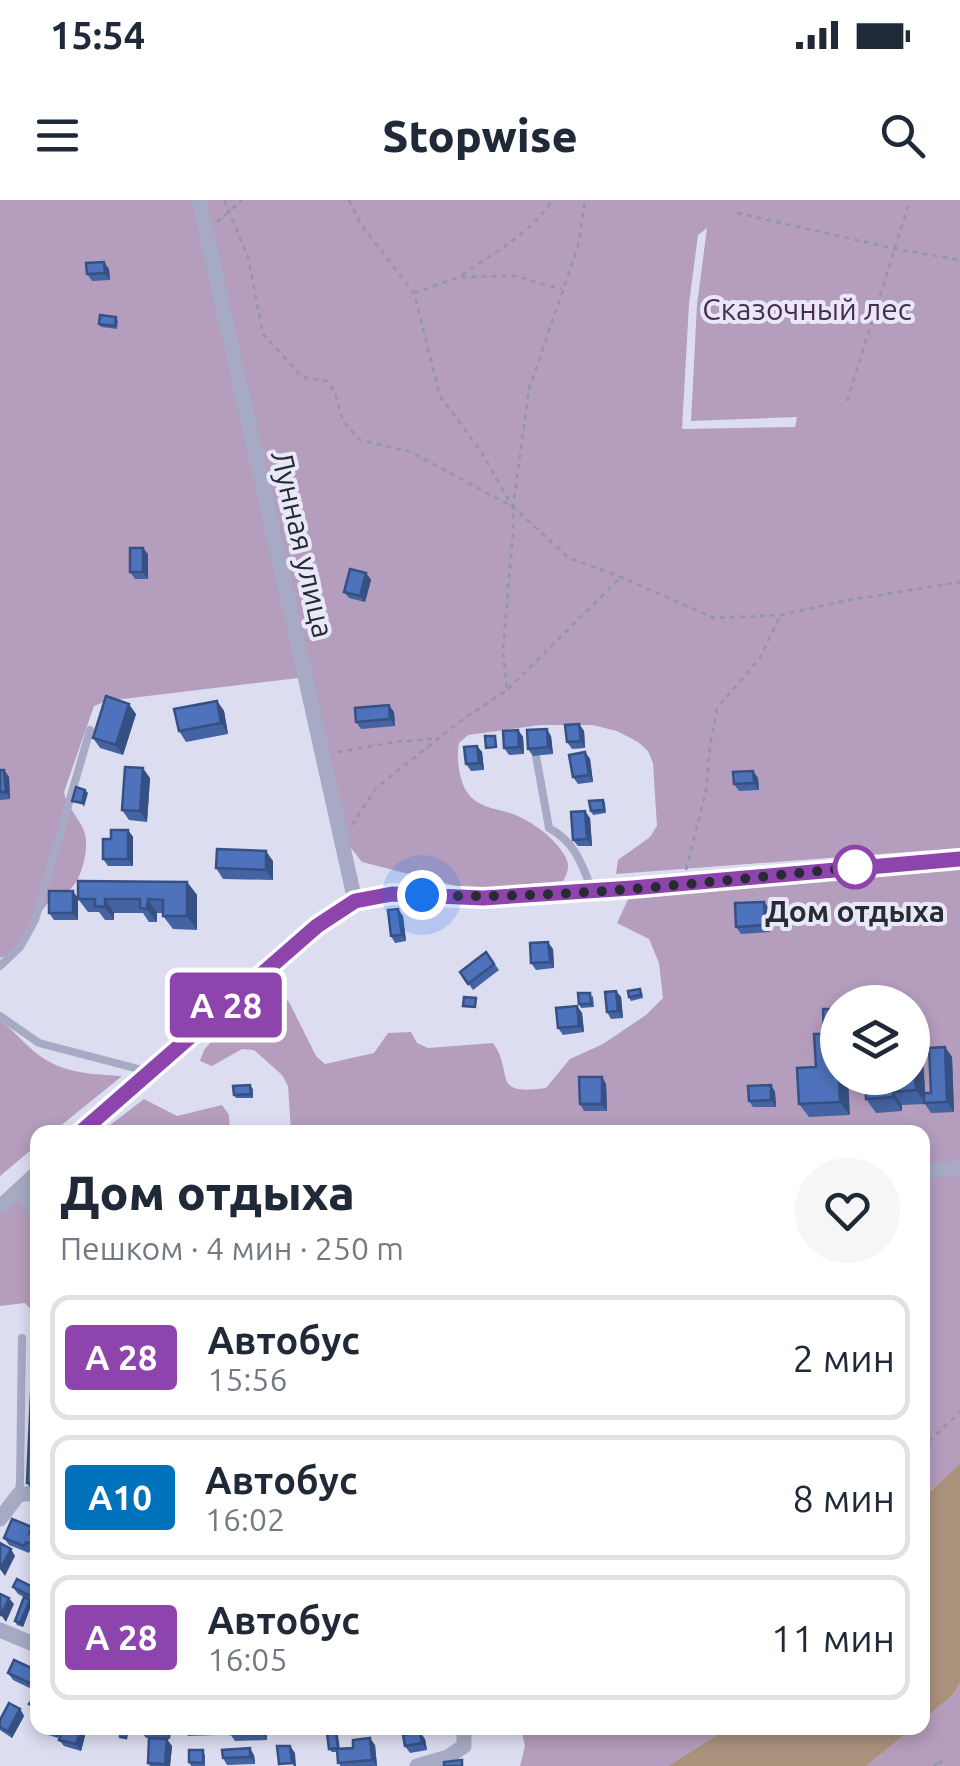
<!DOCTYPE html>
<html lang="ru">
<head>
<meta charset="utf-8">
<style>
	:root { --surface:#fff; --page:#f6f6f7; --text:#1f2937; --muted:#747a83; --line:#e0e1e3 }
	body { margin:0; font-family:Ubuntu,sans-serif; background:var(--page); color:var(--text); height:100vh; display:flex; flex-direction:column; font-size:38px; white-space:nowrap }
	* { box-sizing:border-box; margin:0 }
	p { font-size:32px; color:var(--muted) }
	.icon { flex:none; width:55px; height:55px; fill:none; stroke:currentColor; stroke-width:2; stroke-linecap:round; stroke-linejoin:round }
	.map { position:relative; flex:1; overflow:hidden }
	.sheet { position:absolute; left:30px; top:925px; width:900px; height:610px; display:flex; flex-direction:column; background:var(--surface); border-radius:20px; box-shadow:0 5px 15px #0003 }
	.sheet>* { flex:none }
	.badge { padding:0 20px; border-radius:8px; font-size:35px; line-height:65px }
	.fabs { position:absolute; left:820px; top:785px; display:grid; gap:20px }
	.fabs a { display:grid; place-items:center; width:110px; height:110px; border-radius:50%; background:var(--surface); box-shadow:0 5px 15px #0003; font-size:50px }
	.you { position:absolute; width:50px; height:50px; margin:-25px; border:8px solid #fff; border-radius:50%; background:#1a73e8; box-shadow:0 0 0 15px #1a73e833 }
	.map>.badge { position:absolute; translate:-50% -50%; box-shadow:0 0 0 5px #fff }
	.round { display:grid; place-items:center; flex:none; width:105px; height:105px; border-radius:52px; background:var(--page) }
	.overview { display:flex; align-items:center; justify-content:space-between; height:170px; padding:0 30px }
	h1 { font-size:48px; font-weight:800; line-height:75px }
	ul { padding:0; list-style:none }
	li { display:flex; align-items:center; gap:30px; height:125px; margin:0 20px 15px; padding:0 10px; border:5px solid var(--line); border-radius:20px }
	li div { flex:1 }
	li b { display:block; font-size:38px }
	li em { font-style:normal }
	li .badge { min-width:110px; font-weight:700; text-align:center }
	.status { display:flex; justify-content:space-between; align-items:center; height:70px; padding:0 50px; background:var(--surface); direction:ltr }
	.status svg { height:28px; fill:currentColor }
	header { display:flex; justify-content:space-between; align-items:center; height:130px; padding:0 30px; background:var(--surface); font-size:45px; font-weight:800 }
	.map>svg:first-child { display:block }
</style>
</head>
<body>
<div class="status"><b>15:54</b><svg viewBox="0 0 49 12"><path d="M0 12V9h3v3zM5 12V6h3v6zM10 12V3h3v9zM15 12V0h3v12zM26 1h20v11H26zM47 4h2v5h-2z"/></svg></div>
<header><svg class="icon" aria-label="menu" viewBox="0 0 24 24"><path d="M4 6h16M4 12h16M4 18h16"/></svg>Stopwise<svg class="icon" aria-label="search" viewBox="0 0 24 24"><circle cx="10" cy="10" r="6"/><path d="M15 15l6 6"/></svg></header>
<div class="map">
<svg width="960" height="1566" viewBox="0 0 960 1566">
	<rect width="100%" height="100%" fill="#dcddf0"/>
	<g fill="#b59dbd" fill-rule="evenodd">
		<path d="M0,0H960V648L616,674L618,660L650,637L657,626L653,563L648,551L638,542L617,531L592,525H540L468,535L459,543C456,558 459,584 470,596C483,609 496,608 513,614C532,622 545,631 558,646C568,659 572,666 563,681L468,689L362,662L344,639L307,477L106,501L94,506L64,592C67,610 85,622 86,640C87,655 81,681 69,690C63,694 54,696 49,702C29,723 35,748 0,758ZM707,28L697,105L691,221L797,217L795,227L682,229L689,104L698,35Z"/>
		<path d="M960,668V1263L923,1299L922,932H291L288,886L282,875L254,850L242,849L212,866L200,861L204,850L244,804L267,793H279L289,802L316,856L325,864L374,853L388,833L411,832L417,843L428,848L493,843C515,874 489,896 546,888L570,859L603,844L646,815L663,798L659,763L649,739L617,723L632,691ZM838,802H912V878H838Z"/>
		<path d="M0,821C17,832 27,848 43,858C67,874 94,874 122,876L53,932H38L37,945L0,976Z"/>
		<path d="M144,899L177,916L222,905L229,915L230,932H101Z"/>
		<path d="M37,983V1116L25,1103L0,1106V1013Z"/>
		<path d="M960,1482V1566H866L913,1528H922L923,1520L953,1495Z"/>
		<path d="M521,1528H728L668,1566H520L525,1546Z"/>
	</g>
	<g fill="#aa927d">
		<path d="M960,1263V1482L953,1495L923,1520V1299Z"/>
		<path d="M728,1528H913L866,1566H668Z"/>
	</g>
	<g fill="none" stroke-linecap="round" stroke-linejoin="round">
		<g stroke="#9196af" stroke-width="2.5" stroke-dasharray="5 5" stroke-linecap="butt">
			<path d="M224,0L248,57L263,134L295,169L301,177L327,181L335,193L343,221L360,240L411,252L513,307L569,358L621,377L714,418L781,415L844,401L960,382"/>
			<path d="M349,0L362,26L414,93L440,196L482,253L512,306"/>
			<path d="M737,13L896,49L960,60"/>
			<path d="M217,22L242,0"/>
			<path d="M462,75C493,53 532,33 552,0"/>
			<path d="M414,93L460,77L515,76L562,89"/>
			<path d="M847,201L910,0"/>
			<path d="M508,489L619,379"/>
			<path d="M338,552L395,542L439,538"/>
			<path d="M352,625L376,588L462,520L507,490L503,450L513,331V307L529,189L578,46L585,0"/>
			<path d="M686,670L706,591L710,546L717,508L760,458L780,416"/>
			<path d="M922,1248L960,1212"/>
			<path d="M934,1566L941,1559L940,1566"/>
		</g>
		<g stroke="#a6aac4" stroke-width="8">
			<path d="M536,556L549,628C575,642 582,664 592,690"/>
			<path d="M0,766L20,747L35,720L90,530"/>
			<path d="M0,816L39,843L150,872"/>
			<path d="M18,1295L20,1283L22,1138"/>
		</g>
		<g stroke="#a6aac4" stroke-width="15">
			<path d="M199,0L355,701"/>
			<path d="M81,932L317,726L355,701L392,694L483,698L632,688L960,659"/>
			<path d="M922,971L960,968"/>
			<path d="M20,989L38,1017"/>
			<path d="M0,1007L38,972"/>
			<path d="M0,1319L18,1295L32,1293L38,1294"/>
			<path d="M0,1430L38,1446"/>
			<path d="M417,1566L448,1557L464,1546V1528"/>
		</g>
	</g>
	<g fill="#4363a2">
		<path d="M109,69L110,80L92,81L87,74Z"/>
		<path d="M116,117L118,121L117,129L101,127L99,124Z"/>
		<path d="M148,354V379H135L130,372Z"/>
		<path d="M366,373L371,380L365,402L349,398L344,392Z"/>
		<path d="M217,501L224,511L228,534L186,542L179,531Z"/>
		<path d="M394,512L395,526L361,529L356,522Z"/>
		<path d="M136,514L123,555L100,548L93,538Z"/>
		<path d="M579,524L584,531L585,548L572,549L567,542Z"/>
		<path d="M518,530L523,537L524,554L509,555L504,548Z"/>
		<path d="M551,536L553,554L533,556L528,549Z"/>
		<path d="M477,546L482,552L484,570L471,571L466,564Z"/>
		<path d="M585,552L590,559L593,582L578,584L573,577Z"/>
		<path d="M0,570H4L9,577L10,599L0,600Z"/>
		<path d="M753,571L758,578L759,590L739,591L734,584Z"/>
		<path d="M150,578L147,622L129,620L122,610Z"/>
		<path d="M603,600L605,603L606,613L593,615L591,611Z"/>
		<path d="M590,618L592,646H578L573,640Z"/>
		<path d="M128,630L133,637V666H108L103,659L111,639Z"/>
		<path d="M273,661V680L223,679L216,668Z"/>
		<path d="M187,682L197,695V730L173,729L163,716V713H157V722H149L143,713H114V720H105L99,712H88L78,699Z"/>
		<path d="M73,691L78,720H54L49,713Z"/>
		<path d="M769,708L770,732L741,734L736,727Z"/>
		<path d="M403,716L406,741L395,743L391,736Z"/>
		<path d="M553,749L554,768L536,770L531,763Z"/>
		<path d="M486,752L499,770L473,790L460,772Z"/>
		<path d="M616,791L621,797L623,818L611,819L607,812Z"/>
		<path d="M642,792L643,798L631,801L629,797Z"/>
		<path d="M593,796L594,807L581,808L579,804Z"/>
		<path d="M577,806L582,813L584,832L563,835L558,828Z"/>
		<path d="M824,834L850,915L809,917L799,904L816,867Z"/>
		<path d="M945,847L952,857L954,912L931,913L925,904L902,905V911L876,913L866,899L923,860L925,893H931Z"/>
		<path d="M602,877L606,884L607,911H584L580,904Z"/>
		<path d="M250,885L253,889V898H236L234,895Z"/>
		<path d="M771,885L775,892L776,907H753L749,901Z"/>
		<path d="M38,1151V1294L34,1293L27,1283Z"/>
		<path d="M32,1327L37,1334V1351L31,1349L29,1353L9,1345L4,1338Z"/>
		<path d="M38,1380V1404L30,1400L32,1403L23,1427L17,1425L15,1421L24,1397L18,1394L13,1387H33Z"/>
		<path d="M38,1471V1492L13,1480L8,1473Z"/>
		<path d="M20,1509L24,1516L12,1538L0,1530V1520Z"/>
		<path d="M40,1528H61L58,1538L45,1534Z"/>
		<path d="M171,1528L170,1539L149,1538L172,1546L170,1566H150L148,1563L149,1538H146L141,1531Z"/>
		<path d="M183,1528H217V1535L188,1536Z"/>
		<path d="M266,1528L267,1540L235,1541L230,1534Z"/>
		<path d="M279,1528H309L283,1534Z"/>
		<path d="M464,1528H497V1533L469,1535Z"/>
		<path d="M81,1529L85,1536L81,1551L64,1546L59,1540Z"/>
		<path d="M338,1535L340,1549L375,1545L377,1566H340L337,1552H332L329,1549Z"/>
		<path d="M425,1539L427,1550L410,1553L405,1546Z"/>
		<path d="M205,1554V1566H191L189,1562Z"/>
		<path d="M254,1555L255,1564L227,1565L223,1558Z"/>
	</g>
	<g fill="#375084">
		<path d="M104,62L109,69L110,80L105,73Z"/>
		<path d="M143,348L148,354V379L143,372Z"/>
		<path d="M366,373L371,380L365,402L360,396Z"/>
		<path d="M217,501L224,511L228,534L221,523Z"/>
		<path d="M129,504L136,514L123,555L116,545Z"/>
		<path d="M389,505L394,512L395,526L390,519Z"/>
		<path d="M579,524L584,531L585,548L581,541Z"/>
		<path d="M547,529L551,536L553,554L548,547Z"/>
		<path d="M518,530L523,537L524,554L519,547Z"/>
		<path d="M477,546L482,552L484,570L479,563Z"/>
		<path d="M585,552L590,559L593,582L589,575Z"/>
		<path d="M143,568L150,578L147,622L140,611Z"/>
		<path d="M4,570L9,577L10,599L6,592Z"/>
		<path d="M753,571L758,578L759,590L754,583Z"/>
		<path d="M85,590L88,593L84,607L82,603Z"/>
		<path d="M585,611L590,618L592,646L587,639Z"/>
		<path d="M128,630L133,637V666L128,659Z"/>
		<path d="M266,651L273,661V680L266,670Z"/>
		<path d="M187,682L197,695V730L187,716Z"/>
		<path d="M73,691L78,698V720L73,713Z"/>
		<path d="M105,699L114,713V720L105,707Z"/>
		<path d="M148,699L157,713V722L147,709Z"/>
		<path d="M764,702L769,708L770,732L765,725Z"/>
		<path d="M398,709L403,716L406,741L402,735Z"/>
		<path d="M548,742L553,749L554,768L550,762Z"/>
		<path d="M616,791L621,797L623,818L618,811Z"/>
		<path d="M577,806L582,813L584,832L579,826Z"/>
		<path d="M913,847L923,860L926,904L916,890Z"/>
		<path d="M945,847L952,857L954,912L947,902Z"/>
		<path d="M602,877L606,884L607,911L602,904Z"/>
		<path d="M839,878H848L850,915L840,902Z"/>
		<path d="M771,885L775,892L776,907L771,900Z"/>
		<path d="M893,892L902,905V911L893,897Z"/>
		<path d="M32,1327L37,1334V1351L32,1344L29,1334Z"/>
		<path d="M11,1349L15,1356L5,1376L0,1369Z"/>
		<path d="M9,1398L14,1404L6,1422L1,1415Z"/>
		<path d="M30,1400L32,1403L23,1427L20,1423Z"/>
		<path d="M20,1509L24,1516L12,1538L8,1531Z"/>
		<path d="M54,1528H61L58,1538L53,1532Z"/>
		<path d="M166,1528H171L170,1539L166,1532Z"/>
		<path d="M262,1528H266L267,1540L262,1533Z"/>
		<path d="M81,1529L85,1536L81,1551L76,1544Z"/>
		<path d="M420,1532L425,1539L427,1550L422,1543Z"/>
		<path d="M370,1538L375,1545L377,1566L372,1560Z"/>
		<path d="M167,1539L172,1546L170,1566H166L165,1564Z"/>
		<path d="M290,1546L295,1553L296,1566H294L292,1563Z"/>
		<path d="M250,1548L254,1555L255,1564L250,1557Z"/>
	</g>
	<g fill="#4e73bc" stroke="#375084" stroke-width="2.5">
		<path d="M104,62L105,73L87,74L86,63Z"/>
		<path d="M100,115L116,117L115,126L99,124Z"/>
		<rect x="130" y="348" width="13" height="24"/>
		<path d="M350,369L366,373L360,396L344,392Z"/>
		<path d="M106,496L129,504L116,545L93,538Z"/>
		<path d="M217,501L221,523L179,531L174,509Z"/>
		<path d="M389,505L390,519L356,522L355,508Z"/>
		<path d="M579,524L581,541L567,542L565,525Z"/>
		<path d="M547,529L548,547L528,549L527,530Z"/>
		<path d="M518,530L519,547L504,548L503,531Z"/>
		<path d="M485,536H495L496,547L486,548Z"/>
		<path d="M477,546L479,563L466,564L464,547Z"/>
		<path d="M585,552L589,575L573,577L569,555Z"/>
		<path d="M125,567L143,568L140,611L122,610Z"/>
		<path d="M0,570H4L6,592H0Z"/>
		<path d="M753,571L754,583L734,584L733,572Z"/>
		<path d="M76,587L85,590L82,603L72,601Z"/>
		<path d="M603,600L604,610L591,611L589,601Z"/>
		<path d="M585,611L587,639L573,640L571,612Z"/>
		<path d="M111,630H128V659H103V639H111Z"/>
		<path d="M217,649L266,651V670L216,668Z"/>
		<path d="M78,681L187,682V716H163V700L148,699L147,709L140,708V699H105V707L95,706V699H78Z"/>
		<rect x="49" y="691" width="24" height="22"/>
		<path d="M764,702L765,725L736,727L735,703Z"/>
		<path d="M398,709L402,735L391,736L388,710Z"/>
		<path d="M548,742L550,762L531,763L530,743Z"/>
		<path d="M486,752L494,764L468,784L460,772Z"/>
		<path d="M640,789L641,795L629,797L628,791Z"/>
		<path d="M616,791L618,811L607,812L605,792Z"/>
		<path d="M578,793H590L591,804H579Z"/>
		<path d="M464,797L476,798L475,807L463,806Z"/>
		<path d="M577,806L579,826L558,828L556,808Z"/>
		<path d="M823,809H836L838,878H839L840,902L799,904L797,868L816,867L814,834H824Z"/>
		<path d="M912,847L916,890L893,892V897L866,899L865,878H912Z"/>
		<path d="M945,847L947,902L924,903V893H931L929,848Z"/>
		<path d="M579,877H602V904H580Z"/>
		<path d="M250,885L251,894L234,895L233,886Z"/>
		<path d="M771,885V900L749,901L748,886Z"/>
		<path d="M33,1150L38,1151V1283H27Z"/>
		<path d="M12,1319L32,1327L29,1334L36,1336L32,1344L26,1342L24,1346L4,1338Z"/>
		<path d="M0,1343L11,1349L0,1369Z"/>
		<path d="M17,1379L33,1387L38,1380V1393L35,1398L13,1387Z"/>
		<path d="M0,1394L9,1398L1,1415H0Z"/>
		<path d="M24,1397L30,1400L20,1423L15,1421Z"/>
		<path d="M14,1460L38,1471V1487L8,1473Z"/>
		<path d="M38,1493V1510L29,1504Z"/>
		<path d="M9,1503L20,1509L8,1531L0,1527V1520Z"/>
		<path d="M63,1528L81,1529L76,1544L59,1540Z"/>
		<path d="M121,1528H128L126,1538L120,1537Z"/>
		<path d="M141,1528H166V1532L141,1531Z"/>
		<path d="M230,1528H262V1533L230,1534Z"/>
		<path d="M336,1531L338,1548L329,1549L327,1533Z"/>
		<path d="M420,1532L422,1543L405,1546L403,1535Z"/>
		<path d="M149,1538L167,1539L165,1564L148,1563Z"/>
		<path d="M370,1538L372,1560L338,1563L337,1549L353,1548V1540Z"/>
		<path d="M277,1546H290L292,1563L279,1564Z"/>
		<path d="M250,1548V1557L223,1558L222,1550Z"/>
		<path d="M189,1550H203V1563L189,1562Z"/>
		<path d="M462,1560V1566H444V1562Z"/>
	</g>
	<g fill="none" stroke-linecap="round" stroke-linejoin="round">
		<g stroke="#fff" stroke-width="22">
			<path id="line" d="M81,932L317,726L355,701L392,694L483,698L632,688L960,659"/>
		</g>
		<use href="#line" stroke="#8e44ad" stroke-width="15"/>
		<path stroke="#282b34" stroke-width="10" stroke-dasharray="0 18" d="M422,695C571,701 725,679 873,666L855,667"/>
	</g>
	<circle fill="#fff" stroke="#8e44ad" stroke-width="5" cx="855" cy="667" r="20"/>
	<g text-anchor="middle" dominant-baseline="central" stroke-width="8" stroke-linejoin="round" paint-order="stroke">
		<g font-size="30" fill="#492e50" stroke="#e8e8f8">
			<text x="807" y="109">Сказочный лес</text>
		</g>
		<g font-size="30" fill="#282b34" stroke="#e8e8f8">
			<text transform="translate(303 344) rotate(77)">Лунная улица</text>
		</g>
		<g font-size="30" font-weight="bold" fill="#282b34" stroke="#e8e8f8">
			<text x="855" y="711">Дом отдыха</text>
		</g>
	</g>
</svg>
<div class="fabs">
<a><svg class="icon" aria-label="layers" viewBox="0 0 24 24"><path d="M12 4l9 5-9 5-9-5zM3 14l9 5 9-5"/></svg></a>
</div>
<div class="you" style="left:422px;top:695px"></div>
<b class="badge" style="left:226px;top:805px;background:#8e44ad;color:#fff">А 28</b>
<section class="sheet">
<div class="overview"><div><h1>Дом отдыха</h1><p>Пешком · 4 мин · 250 m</p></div><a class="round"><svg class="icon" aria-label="heart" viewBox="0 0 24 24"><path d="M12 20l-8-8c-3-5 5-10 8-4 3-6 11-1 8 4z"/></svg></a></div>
<ul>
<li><span class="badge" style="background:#8e44ad;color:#fff">А 28</span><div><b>Автобус</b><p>15:56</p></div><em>2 мин</em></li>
<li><span class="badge" style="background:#0072bc;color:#fff">А10</span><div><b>Автобус</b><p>16:02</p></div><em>8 мин</em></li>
<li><span class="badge" style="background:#8e44ad;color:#fff">А 28</span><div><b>Автобус</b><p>16:05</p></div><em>11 мин</em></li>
</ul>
</section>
</div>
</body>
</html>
